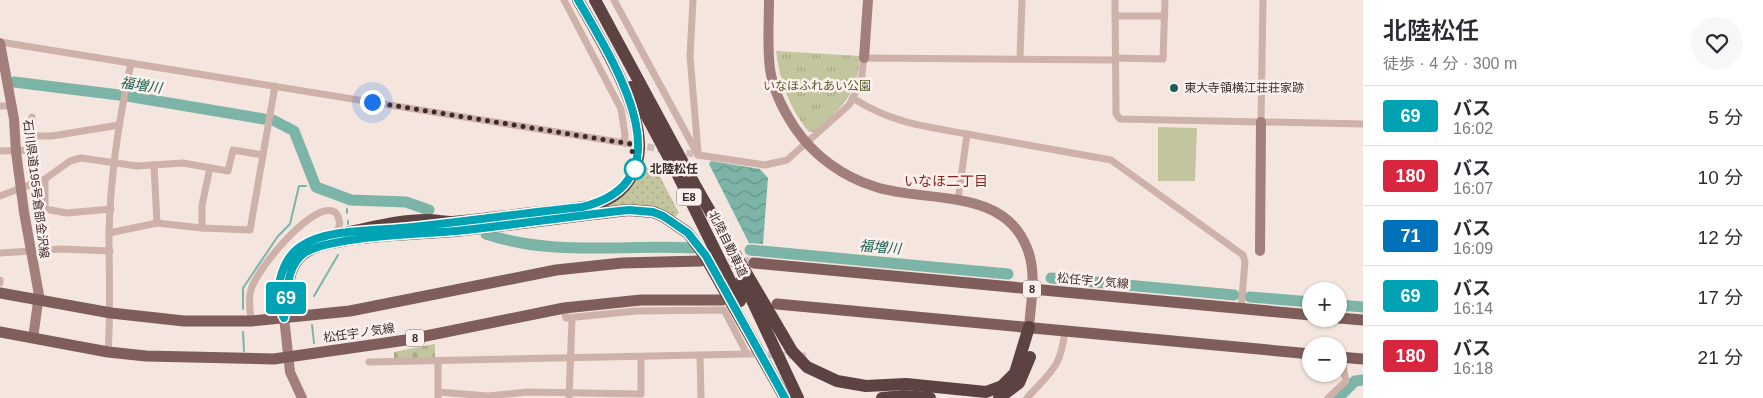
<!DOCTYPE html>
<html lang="ja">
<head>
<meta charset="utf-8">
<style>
	:root { --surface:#fff; --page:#f7f7f7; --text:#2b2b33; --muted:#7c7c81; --line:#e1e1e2 }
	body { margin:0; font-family:Arial,"Noto Sans JP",sans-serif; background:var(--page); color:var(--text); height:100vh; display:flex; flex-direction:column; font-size:19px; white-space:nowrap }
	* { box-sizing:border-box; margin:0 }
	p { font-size:16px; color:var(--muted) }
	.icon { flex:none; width:28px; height:28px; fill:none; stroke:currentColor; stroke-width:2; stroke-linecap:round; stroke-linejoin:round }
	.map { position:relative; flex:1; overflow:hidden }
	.drawer { display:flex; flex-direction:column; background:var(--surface); width:400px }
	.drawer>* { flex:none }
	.badge { padding:0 10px; border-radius:4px; font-size:18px; line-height:32px }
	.controls { position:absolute; left:1302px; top:282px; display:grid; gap:10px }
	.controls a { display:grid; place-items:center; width:45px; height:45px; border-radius:50%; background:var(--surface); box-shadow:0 1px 4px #0004; font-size:25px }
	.you { position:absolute; width:25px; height:25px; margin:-12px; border:4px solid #fff; border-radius:50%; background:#1a73e8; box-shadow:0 0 0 8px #1a73e833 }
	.map>.badge { position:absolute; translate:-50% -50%; box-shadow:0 0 0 2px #fff }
	.round { display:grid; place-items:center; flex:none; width:52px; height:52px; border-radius:26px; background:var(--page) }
	.summary { display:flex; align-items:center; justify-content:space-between; height:85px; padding:0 20px }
	h1 { font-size:24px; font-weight:600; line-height:38px }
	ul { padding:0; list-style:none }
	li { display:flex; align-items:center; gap:15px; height:60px; padding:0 20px; border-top:1px solid var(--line) }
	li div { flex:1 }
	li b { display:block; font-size:19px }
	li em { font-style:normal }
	li .badge { min-width:55px; font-weight:700; text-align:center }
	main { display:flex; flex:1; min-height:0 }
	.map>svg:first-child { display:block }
</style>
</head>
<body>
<main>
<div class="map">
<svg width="1363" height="398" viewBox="0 0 1363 398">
	<defs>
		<pattern id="grass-dots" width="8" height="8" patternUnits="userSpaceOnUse" patternTransform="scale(1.25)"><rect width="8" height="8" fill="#c2c59d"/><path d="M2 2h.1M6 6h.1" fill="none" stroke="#a8a987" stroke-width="1.8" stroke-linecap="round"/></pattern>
		<pattern id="cemetery-stones" width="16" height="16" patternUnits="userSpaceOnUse" patternTransform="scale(1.25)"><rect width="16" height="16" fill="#c2c59d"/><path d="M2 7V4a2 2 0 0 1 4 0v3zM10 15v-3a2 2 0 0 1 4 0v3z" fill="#a8a987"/></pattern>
		<pattern id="park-tufts" width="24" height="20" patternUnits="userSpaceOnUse" patternTransform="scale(1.25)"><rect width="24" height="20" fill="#c2c59d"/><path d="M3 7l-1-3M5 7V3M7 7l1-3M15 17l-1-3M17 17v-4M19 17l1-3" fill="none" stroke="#a8a987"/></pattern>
		<pattern id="water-waves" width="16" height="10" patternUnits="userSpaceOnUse" patternTransform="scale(1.25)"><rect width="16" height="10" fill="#7cb4a8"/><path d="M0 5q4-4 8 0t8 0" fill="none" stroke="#679389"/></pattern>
	</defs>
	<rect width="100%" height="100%" fill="#f4e5df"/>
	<path fill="url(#grass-dots)" d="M643,162L650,172L656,169L679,213L675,217L598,208Z"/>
	<path fill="url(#cemetery-stones)" d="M435,344V359H394V352Z"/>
	<path fill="url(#park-tufts)" d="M776,51L860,56C858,95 841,108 814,132H809C789,108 780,81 776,51Z"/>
	<path fill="#c2c59d" d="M1158,127L1197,128L1195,181H1158Z"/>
	<path fill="url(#water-waves)" d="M711,161L760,169L768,178L763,244L749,243L709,164Z"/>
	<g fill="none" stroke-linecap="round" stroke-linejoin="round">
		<g stroke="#7cb4a8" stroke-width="2">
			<path d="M312,186L316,187"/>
			<path d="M349,201V199"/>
			<path d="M347,209V213"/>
			<path d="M348,221V224"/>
			<path d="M314,296L338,255"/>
			<path d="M243,309V288L278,236L290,224L299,186H306"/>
			<path d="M312,325L314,343"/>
			<path d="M243,332L244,351"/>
		</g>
		<g stroke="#7cb4a8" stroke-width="11">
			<path d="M14,82L127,96L264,119"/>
			<path d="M273,120L294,131L316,187L351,200L406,202L429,210"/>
			<path d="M486,234C553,257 625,244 693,248"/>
			<path d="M750,250L1008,274"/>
			<path d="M1051,278L1234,295"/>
			<path d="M1250,297L1311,302"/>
			<path d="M1339,305L1363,307"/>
			<path d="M1338,398L1355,381L1363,380"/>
		</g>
		<g stroke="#cfc0bb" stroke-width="7" stroke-dasharray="7 3.5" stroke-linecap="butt">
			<path d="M637,145L665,150"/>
			<path d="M676,151L698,155"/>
			<path d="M747,354L806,356"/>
		</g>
		<path stroke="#cfc0bb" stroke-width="11" stroke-dasharray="11 5.5" stroke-linecap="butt" d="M712,261L754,263"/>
		<g stroke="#ceb1a9" stroke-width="7">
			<path d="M564,0L621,109L625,135L624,143"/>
			<path d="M614,0L698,155"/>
			<path d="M693,0L690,56L698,152"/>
			<path d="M1115,0L1116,114L1120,119L1363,124"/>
			<path d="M1115,16H1164"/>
			<path d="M0,42L631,144"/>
			<path d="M1020,58L1022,0"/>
			<path d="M1115,58L1163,59L1165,0"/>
			<path d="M854,99C893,123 922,126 967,134L958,200"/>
			<path d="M0,106H12"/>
			<path d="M1261,122L1263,0"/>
			<path d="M967,134L1111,160L1243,255L1245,262L1241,309"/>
			<path d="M32,136H52L119,125"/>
			<path d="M0,151L32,150V117"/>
			<path d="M698,155L765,165L787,160L849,105L861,82L864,58L1115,60"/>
			<path d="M154,165L157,223"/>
			<path d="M45,179V209L67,213L111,209"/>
			<path d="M0,196L45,179L70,161L81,158L137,166L183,163L228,171L233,150L263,155L275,86"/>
			<path d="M202,228V205L210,168"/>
			<path d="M109,233L157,223L202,228L250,230L263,155"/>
			<path d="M0,253L62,249L110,251"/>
			<path d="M0,280V283"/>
			<path d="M251,321C250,311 248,299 251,290C256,270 313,200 335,212C342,220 340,227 335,235"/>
			<path d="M108,352C111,312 109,273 109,234C110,177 119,119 131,63"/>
			<path d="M700,355L701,398"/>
			<path d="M369,362L747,354L724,310L636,311L566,318L564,308"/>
			<path d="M438,392L488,396L527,392L641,394V357"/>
			<path d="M438,398V361"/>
			<path d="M569,398L572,318"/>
			<path d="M1027,398C1051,371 1061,368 1065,330"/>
			<path d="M1328,398L1346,381L1341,357"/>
		</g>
		<g stroke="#a27f7a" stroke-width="10">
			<path d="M769,0C769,22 767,46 770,69C773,90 783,110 795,128C814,156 843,177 876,187C926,203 1004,187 1027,248C1037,272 1031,302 1029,327"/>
			<path d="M0,43L14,119L16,152L24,212L39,295L33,338"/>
			<path d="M864,58L868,0"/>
			<path d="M1260,251L1261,122"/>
			<path d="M284,317L290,372L302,398"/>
		</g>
		<g stroke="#7e5d5a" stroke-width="11">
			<path d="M754,263L1311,315"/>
			<path d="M0,293L111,313L184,321H251L350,311L556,270L622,263L701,261"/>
			<path d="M777,304L1311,354"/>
			<path d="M1339,318L1363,320"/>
			<path d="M0,332L108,352L146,356L274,359L406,340L564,308L641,300H722"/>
			<path d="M1339,357L1363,359"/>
		</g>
		<g stroke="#5c4240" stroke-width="12">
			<path d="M595,0L701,196"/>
			<path d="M631,87L677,173L740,301"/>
			<path d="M697,189L792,351L807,367L837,381L866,386L906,384L986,392L1002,386L1015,373L1029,327"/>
			<path d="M334,235C365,230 395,220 427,220C435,220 444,222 453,222C479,220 506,216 532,213C556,210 584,210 606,200C626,191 638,171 639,149C641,105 600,38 578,0"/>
			<path d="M742,279L798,398"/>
			<path d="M284,317C290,295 283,271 303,254C327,235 423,234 455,231C513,225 571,216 629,210L653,212L663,216L688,233L705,256L785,398"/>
			<path d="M882,398L904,396L930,398"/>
			<path d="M999,398L1019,383L1030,357"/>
		</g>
	</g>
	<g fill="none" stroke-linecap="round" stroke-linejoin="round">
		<g stroke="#fff" stroke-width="11">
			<path id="line" d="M578,0C612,59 692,181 582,207C525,213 469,221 412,227C380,231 328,228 301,246C280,260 272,296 284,318C290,295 283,271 303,254C326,236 423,234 456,231C513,225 571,216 629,210L653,212L663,216L688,233L706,256L785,398"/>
		</g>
		<use href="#line" stroke="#00a3b4" stroke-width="8"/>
		<path stroke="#3b2b2a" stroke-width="5" stroke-dasharray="0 9" d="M372,102L631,144L635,169"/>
	</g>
	<circle fill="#1c6053" stroke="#fbf0ec" stroke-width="2" cx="1174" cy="88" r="5"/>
	<circle fill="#fff" stroke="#00a3b4" stroke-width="2.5" cx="635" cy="169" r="10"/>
	<g text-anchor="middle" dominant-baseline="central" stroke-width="5" stroke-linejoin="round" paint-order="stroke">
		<g fill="#fbf0ec" stroke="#756664" stroke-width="1">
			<rect x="676.5" y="188.5" width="25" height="17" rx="4"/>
			<rect x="1023" y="280.5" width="18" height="17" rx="4"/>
			<rect x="406" y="329.5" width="18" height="17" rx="4"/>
		</g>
		<g font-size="11" font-weight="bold" fill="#3b2b2a">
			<text x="689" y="197">E8</text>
			<text x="1032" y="289">8</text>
			<text x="415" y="338">8</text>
		</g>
		<g font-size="12" fill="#565b2b" stroke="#fbf0ec">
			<text x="817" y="86">いなほふれあい公園</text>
		</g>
		<g font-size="12" fill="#3b2b2a" stroke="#fbf0ec" text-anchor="start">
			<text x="1184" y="88">東大寺領横江荘荘家跡</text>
		</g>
		<g font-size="12" font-weight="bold" fill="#3b2b2a" stroke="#fbf0ec" text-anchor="start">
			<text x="650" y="169">北陸松任</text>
		</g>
		<g font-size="12" fill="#3b2b2a" stroke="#fbf0ec">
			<text transform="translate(36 189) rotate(83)">石川県道195号倉部金沢線</text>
			<text transform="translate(728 244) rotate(64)">北陸自動車道</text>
			<text transform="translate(1093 281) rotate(5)">松任宇ノ気線</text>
			<text transform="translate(359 333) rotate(-8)">松任宇ノ気線</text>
		</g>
		<g font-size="14" font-style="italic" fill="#1c6053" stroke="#fbf0ec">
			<text transform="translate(141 85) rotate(8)">福増川</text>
			<text transform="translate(880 247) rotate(5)">福増川</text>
		</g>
		<g font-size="14" fill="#901d1f" stroke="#fbf0ec">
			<text x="946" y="181">いなほ二丁目</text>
		</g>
	</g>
</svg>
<div class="controls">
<a>+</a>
<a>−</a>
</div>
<div class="you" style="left:372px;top:102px"></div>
<b class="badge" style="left:286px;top:298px;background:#00a3b4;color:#fff">69</b>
</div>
<section class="drawer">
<div class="summary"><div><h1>北陸松任</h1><p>徒歩 · 4 分 · 300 m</p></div><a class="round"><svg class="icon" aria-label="heart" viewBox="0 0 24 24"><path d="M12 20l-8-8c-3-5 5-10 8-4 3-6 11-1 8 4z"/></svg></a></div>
<ul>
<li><span class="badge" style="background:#00a3b4;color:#fff">69</span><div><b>バス</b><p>16:02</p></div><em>5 分</em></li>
<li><span class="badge" style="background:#d7263d;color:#fff">180</span><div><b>バス</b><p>16:07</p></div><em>10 分</em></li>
<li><span class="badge" style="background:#0072bc;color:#fff">71</span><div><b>バス</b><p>16:09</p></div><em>12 分</em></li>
<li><span class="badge" style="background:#00a3b4;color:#fff">69</span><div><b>バス</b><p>16:14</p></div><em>17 分</em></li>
<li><span class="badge" style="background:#d7263d;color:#fff">180</span><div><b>バス</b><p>16:18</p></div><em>21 分</em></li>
</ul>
</section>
</main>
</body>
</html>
